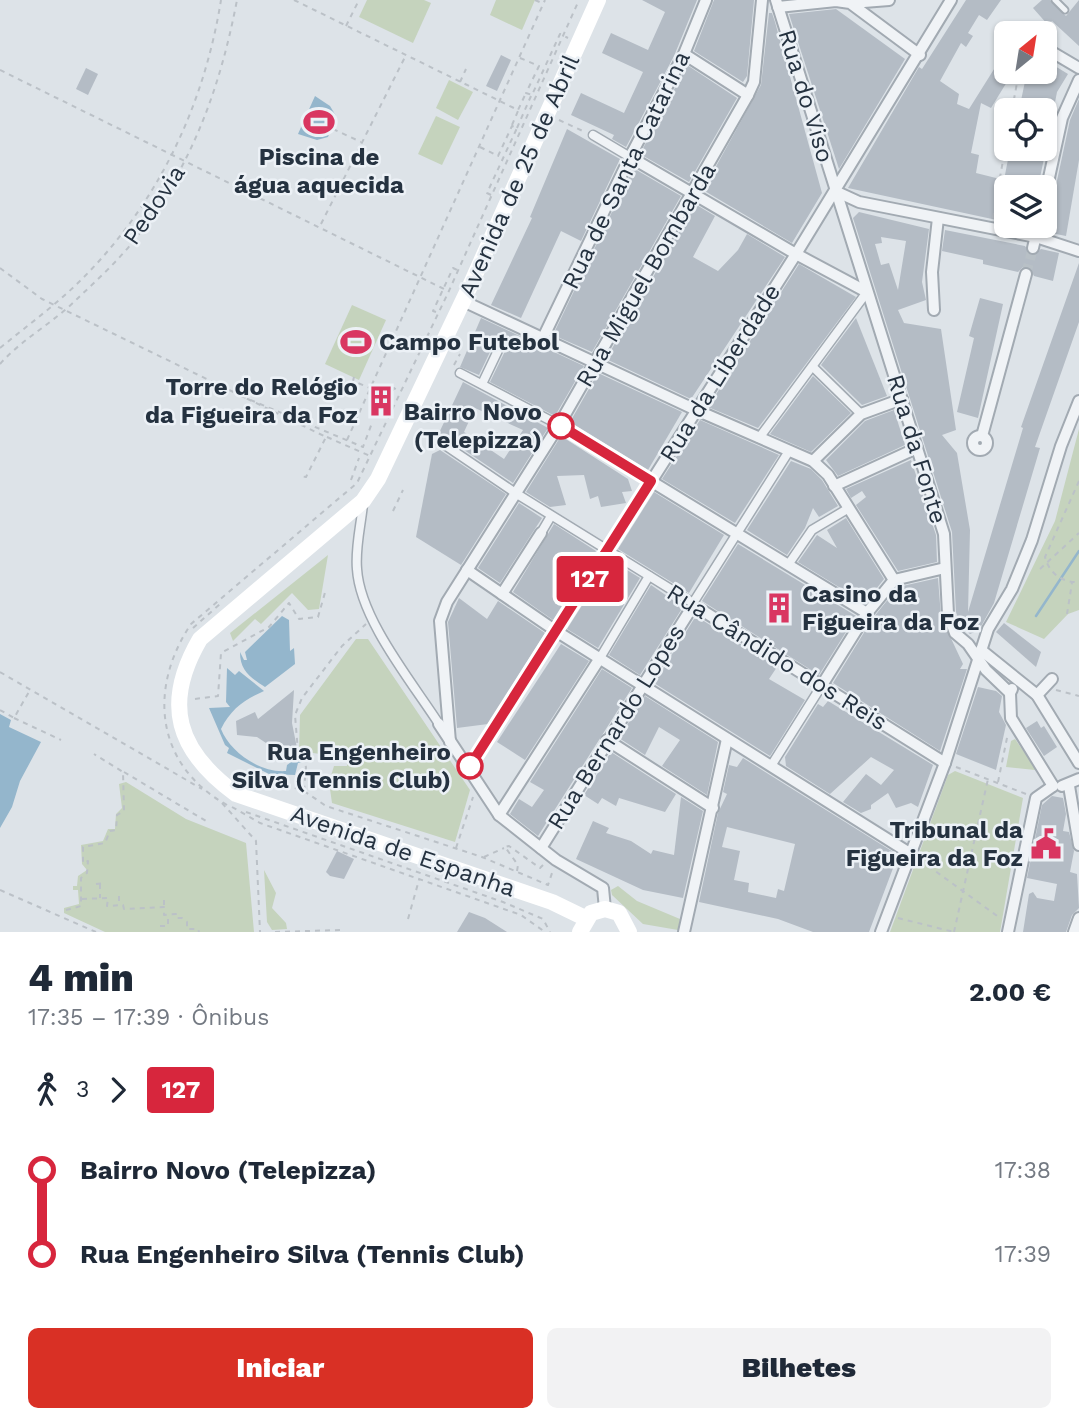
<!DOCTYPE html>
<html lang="pt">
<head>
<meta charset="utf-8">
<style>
	:root { --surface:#fff; --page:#f2f2f3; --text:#1f2937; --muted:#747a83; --accent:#d93025 }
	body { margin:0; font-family:"Work Sans",sans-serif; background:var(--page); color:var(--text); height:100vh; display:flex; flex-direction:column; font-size:26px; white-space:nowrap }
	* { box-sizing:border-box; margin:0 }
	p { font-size:23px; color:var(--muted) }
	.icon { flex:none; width:38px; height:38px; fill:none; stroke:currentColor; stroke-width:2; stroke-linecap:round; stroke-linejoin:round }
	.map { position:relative; height:932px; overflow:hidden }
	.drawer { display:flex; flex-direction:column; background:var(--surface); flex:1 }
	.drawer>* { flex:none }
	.badge { padding:0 14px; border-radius:5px; font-size:24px; line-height:46px }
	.needle { width:46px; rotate:30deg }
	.tools { position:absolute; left:994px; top:21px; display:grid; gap:14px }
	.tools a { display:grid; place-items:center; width:63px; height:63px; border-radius:10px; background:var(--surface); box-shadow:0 2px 5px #0004; font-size:35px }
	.map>.badge { position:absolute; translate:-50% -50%; box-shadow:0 0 0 4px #fff }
	.legs { display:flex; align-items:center; gap:10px; height:77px; padding:0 28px; font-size:23px }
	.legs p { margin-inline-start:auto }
	.overview { display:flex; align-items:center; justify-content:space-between; height:119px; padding:0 28px }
	h1 { font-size:38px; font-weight:800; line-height:52px }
	.primary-button { display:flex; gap:14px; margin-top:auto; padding:14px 28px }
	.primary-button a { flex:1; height:80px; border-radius:10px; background:var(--accent); color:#fff; font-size:28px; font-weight:800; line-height:80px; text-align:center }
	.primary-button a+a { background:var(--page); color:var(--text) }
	ul { padding:0 28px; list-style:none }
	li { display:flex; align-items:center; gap:24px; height:84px; font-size:26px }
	li i { display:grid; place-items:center; width:10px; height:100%; margin:0 9px; background:currentColor }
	li i::after { content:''; width:18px; height:18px; margin:-9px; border:5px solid; border-radius:50%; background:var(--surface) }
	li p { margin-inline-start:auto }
	li:first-child i { background:linear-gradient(#0000 50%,currentColor 0) }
	li:last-child i { background:linear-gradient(currentColor 50%,#0000 0) }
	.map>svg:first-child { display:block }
</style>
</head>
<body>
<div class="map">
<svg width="1079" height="932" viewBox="0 0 1079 932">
	<rect width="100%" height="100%" fill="#dde3e8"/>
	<g fill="#c5d3bd">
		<path d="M367,0H424L431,3L413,43L359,17Z"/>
		<path d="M496,0H535L522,30L490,15Z"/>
		<path d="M449,80L473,92L458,120L436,108Z"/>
		<path d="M436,116L460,127L442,165L418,154Z"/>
		<path d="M352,305L386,320L359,380L325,364Z"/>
		<path d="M1079,429V610L1068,614L1044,639L1006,622L1055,521Z"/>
		<path d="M328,555L319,609L308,610L292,593L261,624L255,619L233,641L230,633Z"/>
		<path d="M356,639H368L470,790L455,842L332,803L329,782L334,766H347L348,758L299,751L300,715Z"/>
		<path d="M1015,739L1034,766L1035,770L1006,767L1011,741Z"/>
		<path d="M955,771L1023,798L1000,932H890L948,775Z"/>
		<path d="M126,782L186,819L246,843L254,932H105L64,913V908L79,904L78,890H73V886H77L78,876L87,870L82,864L81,845L103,841L108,829H115L116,814L122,808L119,784Z"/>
		<path d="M264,870L276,893L272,908L286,923L287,929L272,930L267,922Z"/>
		<path d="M618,886L637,901L680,919L678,930L643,924L612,895L611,890Z"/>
	</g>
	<g fill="#94b6cc">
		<path d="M315,96L330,106L336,116L328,137L317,140L298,134Z"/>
		<path d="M282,616L289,620L290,651L294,648L295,664L265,687C250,677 240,671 240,652L244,660H247L245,652Z"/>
		<path d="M227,668L235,675L239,671L264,691C244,700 231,709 221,729C230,752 260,773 286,771L287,765L298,757L302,762L298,763L295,775L269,774L227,753L229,748L225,745L209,708L230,707L226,702Z"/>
		<path d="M0,714L11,720L9,727L41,742L20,781L12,807L0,828Z"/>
	</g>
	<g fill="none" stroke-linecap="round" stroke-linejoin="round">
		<path stroke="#94b6cc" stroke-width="2.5" d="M1036,616L1079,551"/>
	</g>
	<g fill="#b4bcc5" fill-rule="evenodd">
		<path d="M642,0H697L674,56L626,147L612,139L614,135L571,115L581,93L624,113L643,72L602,53L611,33L648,50L665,12Z"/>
		<path d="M714,0H754L747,76L743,82L694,51Z"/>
		<path d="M966,0H1001L987,20L979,15L968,33L973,36L966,47L961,43L940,81L959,94L957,104L969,109L1001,58L1006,62V72H1013L991,108L981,103L971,153L979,155L976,173L1004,180L1010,149H1046L1038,187H1006V222L848,188L919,67L922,69Z"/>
		<path d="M1042,0H1050L1066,16L1079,0V46L1052,21L1048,25L1033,8Z"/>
		<path d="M836,9L905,59L839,169L789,14Z"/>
		<path d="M769,13H772L775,22L822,193L792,243L703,190L761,85Z"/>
		<path d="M501,55L511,60L497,91L486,86Z"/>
		<path d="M1045,60L1068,74L1057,92L1049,133L1045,132V110H1019L1027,72H1045Z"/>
		<path d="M687,65L737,98L689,182L640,154Z"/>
		<path d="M86,68L98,74L88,95L76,89Z"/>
		<path d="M1079,99V160L1066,236L1046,232L1070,120Z"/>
		<path d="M567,129L620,159L581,241L561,231L521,318L491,305L532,218L530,217Z"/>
		<path d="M633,168L681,196L592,352L553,335Z"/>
		<path d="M695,204L715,216L693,257L718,271L738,250L747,234L785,257L691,399L606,359Z"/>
		<path d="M859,212L929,229L922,282L926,300L898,310L904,323L941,329L956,430L942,435L957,453L970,530L968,612L1023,428L1021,427L1079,263V322L1035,447L1040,448L994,603L979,630L970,634L960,624L956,612L952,532L853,218ZM881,237L906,241L898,290L889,263L881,265L875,244L882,243Z"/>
		<path d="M945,230L1025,246L1032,256L1041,249L1059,253L1053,281L1034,276L1029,267H1023L1018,272L983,264V260L942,251Z"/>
		<path d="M799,264L856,297L758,428L708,407Z"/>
		<path d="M980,298L1003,304L978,418L957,412L974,338L969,336Z"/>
		<path d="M481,318L584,366L555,416L490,382L509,343L506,334L497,337L479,375L460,367Z"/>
		<path d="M856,318L887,396L862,405L821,365Z"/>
		<path d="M598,373L682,412L648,470L570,422Z"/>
		<path d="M813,376L851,413L811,452L770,434Z"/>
		<path d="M463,382L548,428L513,483L439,433ZM475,408L523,430L504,459L464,432Z"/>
		<path d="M894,410L905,445L838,476L826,460L865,421Z"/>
		<path d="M700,420L779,455L735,523L662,479Z"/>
		<path d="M561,436L628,479L632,491L622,492L626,503L601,507L598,496L590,499L584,475L557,476L566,505L550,507L526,492Z"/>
		<path d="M440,450L506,494L461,565L416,537L432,454Z"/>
		<path d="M911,460L936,535L937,562L898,571L856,505L866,497L862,491L851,498L846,489Z"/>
		<path d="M791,461L811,469L822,480L838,506L819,517L813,508L805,528L787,555L747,530Z"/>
		<path d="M654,492L724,535L689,593L618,549Z"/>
		<path d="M519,503L542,518L500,583L478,568Z"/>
		<path d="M846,518L884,579L865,603L798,562L817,535L837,548L827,530Z"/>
		<path d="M554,524L596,551L553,620L513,592Z"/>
		<path d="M738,544L856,616L819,675L702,601Z"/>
		<path d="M611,560L640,578L598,648L567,629Z"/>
		<path d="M938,578L941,617L963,664L960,669H967L940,751L833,683L873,618L898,587Z"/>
		<path d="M651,585L683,607L640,675L609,655Z"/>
		<path d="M459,598L487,619L498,601L545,633L488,724L457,728L448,622Z"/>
		<path d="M699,618L777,667L769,679L805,700L770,756L654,683L694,619Z"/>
		<path d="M1004,623L1041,652L1036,667L996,632Z"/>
		<path d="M561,644L589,661L525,760L497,742Z"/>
		<path d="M602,669L632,688L538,836L510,814L519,799L532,807L544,790L530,782Z"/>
		<path d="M978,687L996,691L1002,696L999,712L1006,725L996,770L956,754Z"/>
		<path d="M294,690L292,723L297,748L290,759L257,737L237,735L236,721L255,712L258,719Z"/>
		<path d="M645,696L718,742L707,795L662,766L680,740L659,727L645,755L619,738Z"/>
		<path d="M828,701L933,765L918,807L911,803L896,808L888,793L871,805V809L861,813L843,802L866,774L881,785L894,770L871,757L830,794L786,766L785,757L818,704L823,707Z"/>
		<path d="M1037,721L1041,728L1044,726L1057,747L1044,756L1026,728Z"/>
		<path d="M611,752L676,794L665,812L619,798L616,806L602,798L598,804L584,795Z"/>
		<path d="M743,758L898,855L869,932H813L778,919L699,902L718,813L727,794L723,792L729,765L737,767ZM727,827L795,844L784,891L778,889L776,898L748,892L749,883L734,880L740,851L722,847Z"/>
		<path d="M1052,796L1063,798L1066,814L1063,831L1069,832L1074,851L1070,872L1077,874L1079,908L1072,915L1066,932H1023L1029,894L1033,892L1037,898L1054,901L1057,884L1027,878L1042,805Z"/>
		<path d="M681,797L703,811L683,898L643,890L576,859L593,821L609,828L606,833L631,841L651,854L653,850L674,855Z"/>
		<path d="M337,851L354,859L344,879L330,876L326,872Z"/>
		<path d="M469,912L485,918L507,932H457Z"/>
	</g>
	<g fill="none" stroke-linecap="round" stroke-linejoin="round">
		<path stroke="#b8c0c6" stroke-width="10" stroke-dasharray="10 5" stroke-linecap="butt" d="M1026,274L1033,248"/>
		<g stroke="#a2aab2" stroke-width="9">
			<path id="service" d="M1055,0L1065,10"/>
		</g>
		<g stroke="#a2aab2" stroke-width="11">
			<g id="pedestrian">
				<path d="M593,135L630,157"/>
				<path d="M813,367L861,414"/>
				<path d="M460,373L559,425"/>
				<path d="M482,384L503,340"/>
				<path d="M433,437L517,494L693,603L694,609"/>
				<path d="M759,438L867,292"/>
				<path d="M363,504C361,525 355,548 357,569C360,619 412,682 439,724"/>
				<path d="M541,533L551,516"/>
				<path d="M788,565L812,530L849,508"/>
				<path d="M693,603L789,451"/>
				<path d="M600,658L649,576"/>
				<path d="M771,766L822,685"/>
			</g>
		</g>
		<g stroke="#a2aab2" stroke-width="14">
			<g id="minor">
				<path d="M776,0L944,534L948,614L955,633L968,644L986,670L1010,693"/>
				<path d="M851,3L889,0"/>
				<path d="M778,7L836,1L850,3L920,55"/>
				<path d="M1045,48L1079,68"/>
				<path d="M684,54L748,95"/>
				<path d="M630,157L796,254L867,292"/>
				<path d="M835,191L859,202L1036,237L1079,251"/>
				<path d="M1045,196L1062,118L1079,80"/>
				<path d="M1033,248L1038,226"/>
				<path d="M463,301L696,410L813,461L828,475L894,580"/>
				<path d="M934,310L932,272L938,218"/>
				<path d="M543,338L630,157L684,54L706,0"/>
				<path d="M559,425L867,613"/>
				<circle cx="980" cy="443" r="7"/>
				<path d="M982,436L1026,274"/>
				<path d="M813,461L861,414L902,399"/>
				<path d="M834,486L917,448"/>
				<path d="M467,570L556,631L911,854"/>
				<path d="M502,594L541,533"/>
				<path d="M981,650L1037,695L1079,763"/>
				<path d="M822,685L867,613L894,580L945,568"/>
				<path d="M1012,689L1010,693L1011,718L1053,786"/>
				<path d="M1037,695L1052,679"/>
				<path d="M439,724L499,815L556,860L603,888L605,909"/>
				<path d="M607,740L713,808"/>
				<path d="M450,742L440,621L447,602L559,425L748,95L754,82L762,0"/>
				<path d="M469,768L796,254L951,0"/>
				<path d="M1062,786L1079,779"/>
				<path d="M1069,786L1079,845"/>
				<path d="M499,815L600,658"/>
				<path d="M541,848L689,612L700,609L945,763"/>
				<path d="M684,932L727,739"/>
				<path d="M881,932L945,763L988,629L1012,589L1032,540L1061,446L1079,401"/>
				<path d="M1008,932L1036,798L1053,786"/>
				<path d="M1074,932L1079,918"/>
			</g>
		</g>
		<g stroke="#bbc1c7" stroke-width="2" stroke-dasharray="5 5" stroke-linecap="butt">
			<path d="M294,0L518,110L526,93"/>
			<path d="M535,0L542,3"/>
			<path d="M346,26L359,0"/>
			<path d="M520,58L539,66L526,93L532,95L560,34L568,38"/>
			<path d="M0,70L444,289"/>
			<path d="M460,82L466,69"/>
			<path d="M1012,110L1019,72"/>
			<path d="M559,120L585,132"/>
			<path d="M512,125L518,111"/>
			<path d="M517,128L531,96"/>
			<path d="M333,129L361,142"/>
			<path d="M480,147L498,156L512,126L517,128L487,193L491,195"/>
			<path d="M993,218L1006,143"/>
			<path d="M321,224L405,57"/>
			<path d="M0,268L42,299L326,437L306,477L300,476"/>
			<path d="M436,312L433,311L453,268L457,270"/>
			<path d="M0,348C28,325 57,304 82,279C158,203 204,106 221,0"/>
			<path d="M0,364C22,339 53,323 77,299C97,280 119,260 136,238C192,165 220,89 237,0"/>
			<path d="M454,365L460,354"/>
			<path d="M354,377L353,381L390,396L394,388L399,391"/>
			<path d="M241,396L363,447L372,423"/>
			<path d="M327,437L370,456"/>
			<path d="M347,440L545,0"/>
			<path d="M351,480L359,458"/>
			<path d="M1079,481L1045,557C1049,573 1062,583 1079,582"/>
			<path d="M393,511L403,490"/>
			<path d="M1040,569L1079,533"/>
			<path d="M1067,614L1072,583"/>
			<path d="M193,628L220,604"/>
			<path d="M0,672L202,789"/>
			<path d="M1056,690L1079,696"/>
			<path d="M195,699L218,696L221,653L269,627L289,603L299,619L318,617L326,589"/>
			<path d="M0,710L14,718L30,690"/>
			<path d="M14,718L61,740"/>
			<path d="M956,767L1026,794"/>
			<path d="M124,772L206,821"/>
			<path d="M237,779L261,776L304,791L306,767L298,752L295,715L302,698L342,646L366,624"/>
			<path d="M998,782L1008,733"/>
			<path d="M304,791L326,806L482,857L548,885L553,870"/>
			<path d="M222,803L256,841L260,932"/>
			<path d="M227,805C155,765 148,688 191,624L357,483L448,293L579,0"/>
			<path d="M232,807L260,823L521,915L545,932"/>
			<path d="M246,812L503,902L543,919L550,932"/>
			<path d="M456,848L473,797"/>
			<path d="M484,857L504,848"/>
			<path d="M920,860L1000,918"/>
			<path d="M517,871L518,865L505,847L509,846L540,868L543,865"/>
			<path d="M96,884L105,883"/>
			<path d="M100,884V898"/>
			<path d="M0,890L96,932"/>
			<path d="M119,896V904"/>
			<path d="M82,899L108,898L107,906L123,905L124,909L164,907V915L176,914V918H182L187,922V929H198L199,932"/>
			<path d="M164,900V906"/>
			<path d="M66,910L81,906V878L87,873L88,861L83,863V847L105,843L110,831L116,830L117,815L124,811L123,772L94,754"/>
			<path d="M898,918L954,932"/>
			<path d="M408,919L419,880"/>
			<path d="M160,926H168V916"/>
			<path d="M275,932L340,930"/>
			<path d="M954,932L988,779"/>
		</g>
		<use href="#service" stroke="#f0f3f6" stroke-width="5"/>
		<use href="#pedestrian" stroke="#f0f3f6" stroke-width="8"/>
		<use href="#minor" stroke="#f0f3f6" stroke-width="10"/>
		<g stroke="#fff" stroke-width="16">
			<path d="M585,918L552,902L236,794C177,751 162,704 200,639L363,501L378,479L470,286L598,0"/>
			<path d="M580,932L591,913L605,909L619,913L629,932"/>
		</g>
	</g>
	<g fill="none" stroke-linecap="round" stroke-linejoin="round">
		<g stroke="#fff" stroke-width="16">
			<path id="line-1" d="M470,766L651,481L561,426"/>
		</g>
		<use href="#line-1" stroke="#d7263d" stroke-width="10"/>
	</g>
	<defs>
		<g id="stadium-bare" transform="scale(2.415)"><path d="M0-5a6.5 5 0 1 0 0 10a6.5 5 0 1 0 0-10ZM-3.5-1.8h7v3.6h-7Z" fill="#d93661" stroke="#ecf1f6" stroke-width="2.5" paint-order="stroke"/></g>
		<g id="building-bare" transform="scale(2.415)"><path d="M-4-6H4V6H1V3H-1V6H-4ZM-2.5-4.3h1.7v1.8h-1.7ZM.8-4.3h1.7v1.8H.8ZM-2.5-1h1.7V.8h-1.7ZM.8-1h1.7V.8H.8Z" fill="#d93661" stroke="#ecf1f6" stroke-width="2.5" paint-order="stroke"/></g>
		<g id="civic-bare" transform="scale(2.415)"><path d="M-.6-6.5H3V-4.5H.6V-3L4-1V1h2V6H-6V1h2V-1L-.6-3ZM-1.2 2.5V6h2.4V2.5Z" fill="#d93661" stroke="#ecf1f6" stroke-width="2.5" paint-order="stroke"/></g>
	</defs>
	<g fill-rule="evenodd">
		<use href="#stadium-bare" x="319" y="122"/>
		<use href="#stadium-bare" x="356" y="342"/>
		<use href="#building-bare" x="381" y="401"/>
		<use href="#building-bare" x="779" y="608"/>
		<use href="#civic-bare" x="1046" y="844"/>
	</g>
	<g fill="#fff" stroke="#d7263d" stroke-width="3.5">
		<circle cx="561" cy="426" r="12"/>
		<circle cx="470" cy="766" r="12"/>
	</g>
	<g text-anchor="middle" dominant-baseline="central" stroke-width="5" stroke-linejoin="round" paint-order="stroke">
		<g font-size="24" fill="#253240" stroke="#ecf1f6">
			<text transform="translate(806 96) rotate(73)">Rua do Viso</text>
			<text transform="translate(626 170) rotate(-64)">Rua de Santa Catarina</text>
			<text transform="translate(519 176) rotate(-66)">Avenida de 25 de Abril</text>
			<text transform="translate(154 205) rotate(-56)">Pedovia</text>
			<text transform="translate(646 275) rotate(-60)">Rua Miguel Bombarda</text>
			<text transform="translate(720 373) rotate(-58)">Rua da Liberdade</text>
			<text transform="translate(917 449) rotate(73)">Rua da Fonte</text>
			<text transform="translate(777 657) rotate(32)">Rua Cândido dos Reis</text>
			<text transform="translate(616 727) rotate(-58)">Rua Bernardo Lopes</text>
			<text transform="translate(403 851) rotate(19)">Avenida de Espanha</text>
		</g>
		<g font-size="24" font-weight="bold" fill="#253240" stroke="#ecf1f6" text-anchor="start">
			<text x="319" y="157" text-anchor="middle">Piscina de<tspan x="319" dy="28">água aquecida</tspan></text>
			<text x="379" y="342">Campo Futebol</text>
			<text x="358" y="387" text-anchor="end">Torre do Relógio<tspan x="358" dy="28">da Figueira da Foz</tspan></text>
			<text x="802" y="594">Casino da<tspan x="802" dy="28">Figueira da Foz</tspan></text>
			<text x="1023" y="830" text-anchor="end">Tribunal da<tspan x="1023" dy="28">Figueira da Foz</tspan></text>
		</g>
		<g font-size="24" font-weight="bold" fill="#253240" stroke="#ecf1f6" text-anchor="end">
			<text x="542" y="412">Bairro Novo<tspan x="542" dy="28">(Telepizza)</tspan></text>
			<text x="451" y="752">Rua Engenheiro<tspan x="451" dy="28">Silva (Tennis Club)</tspan></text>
		</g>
	</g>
</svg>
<div class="tools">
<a><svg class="needle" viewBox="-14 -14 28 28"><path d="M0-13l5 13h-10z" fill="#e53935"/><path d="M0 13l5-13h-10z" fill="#747a83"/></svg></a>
<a><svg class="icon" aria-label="locate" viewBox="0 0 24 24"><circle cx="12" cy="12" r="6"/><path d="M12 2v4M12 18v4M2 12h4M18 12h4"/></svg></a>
<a><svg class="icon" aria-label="layers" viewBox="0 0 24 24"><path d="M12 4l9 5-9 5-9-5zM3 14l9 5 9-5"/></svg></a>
</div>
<b class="badge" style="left:590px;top:579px;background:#d7263d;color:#fff">127</b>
</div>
<section class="drawer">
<div class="overview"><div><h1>4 min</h1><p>17:35 – 17:39 · Ônibus</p></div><b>2.00 €</b></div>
<div class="legs"><svg class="icon" aria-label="walk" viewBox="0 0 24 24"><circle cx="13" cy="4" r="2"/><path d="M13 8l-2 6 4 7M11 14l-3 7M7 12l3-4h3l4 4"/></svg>3<svg class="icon" aria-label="forward" viewBox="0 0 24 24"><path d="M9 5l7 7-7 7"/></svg><b class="badge" style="background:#d7263d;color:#fff">127</b></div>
<ul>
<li><i style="color:#d7263d"></i><b>Bairro Novo (Telepizza)</b><p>17:38</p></li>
<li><i style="color:#d7263d"></i><b>Rua Engenheiro Silva (Tennis Club)</b><p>17:39</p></li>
</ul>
<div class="primary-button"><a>Iniciar</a><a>Bilhetes</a></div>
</section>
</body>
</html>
